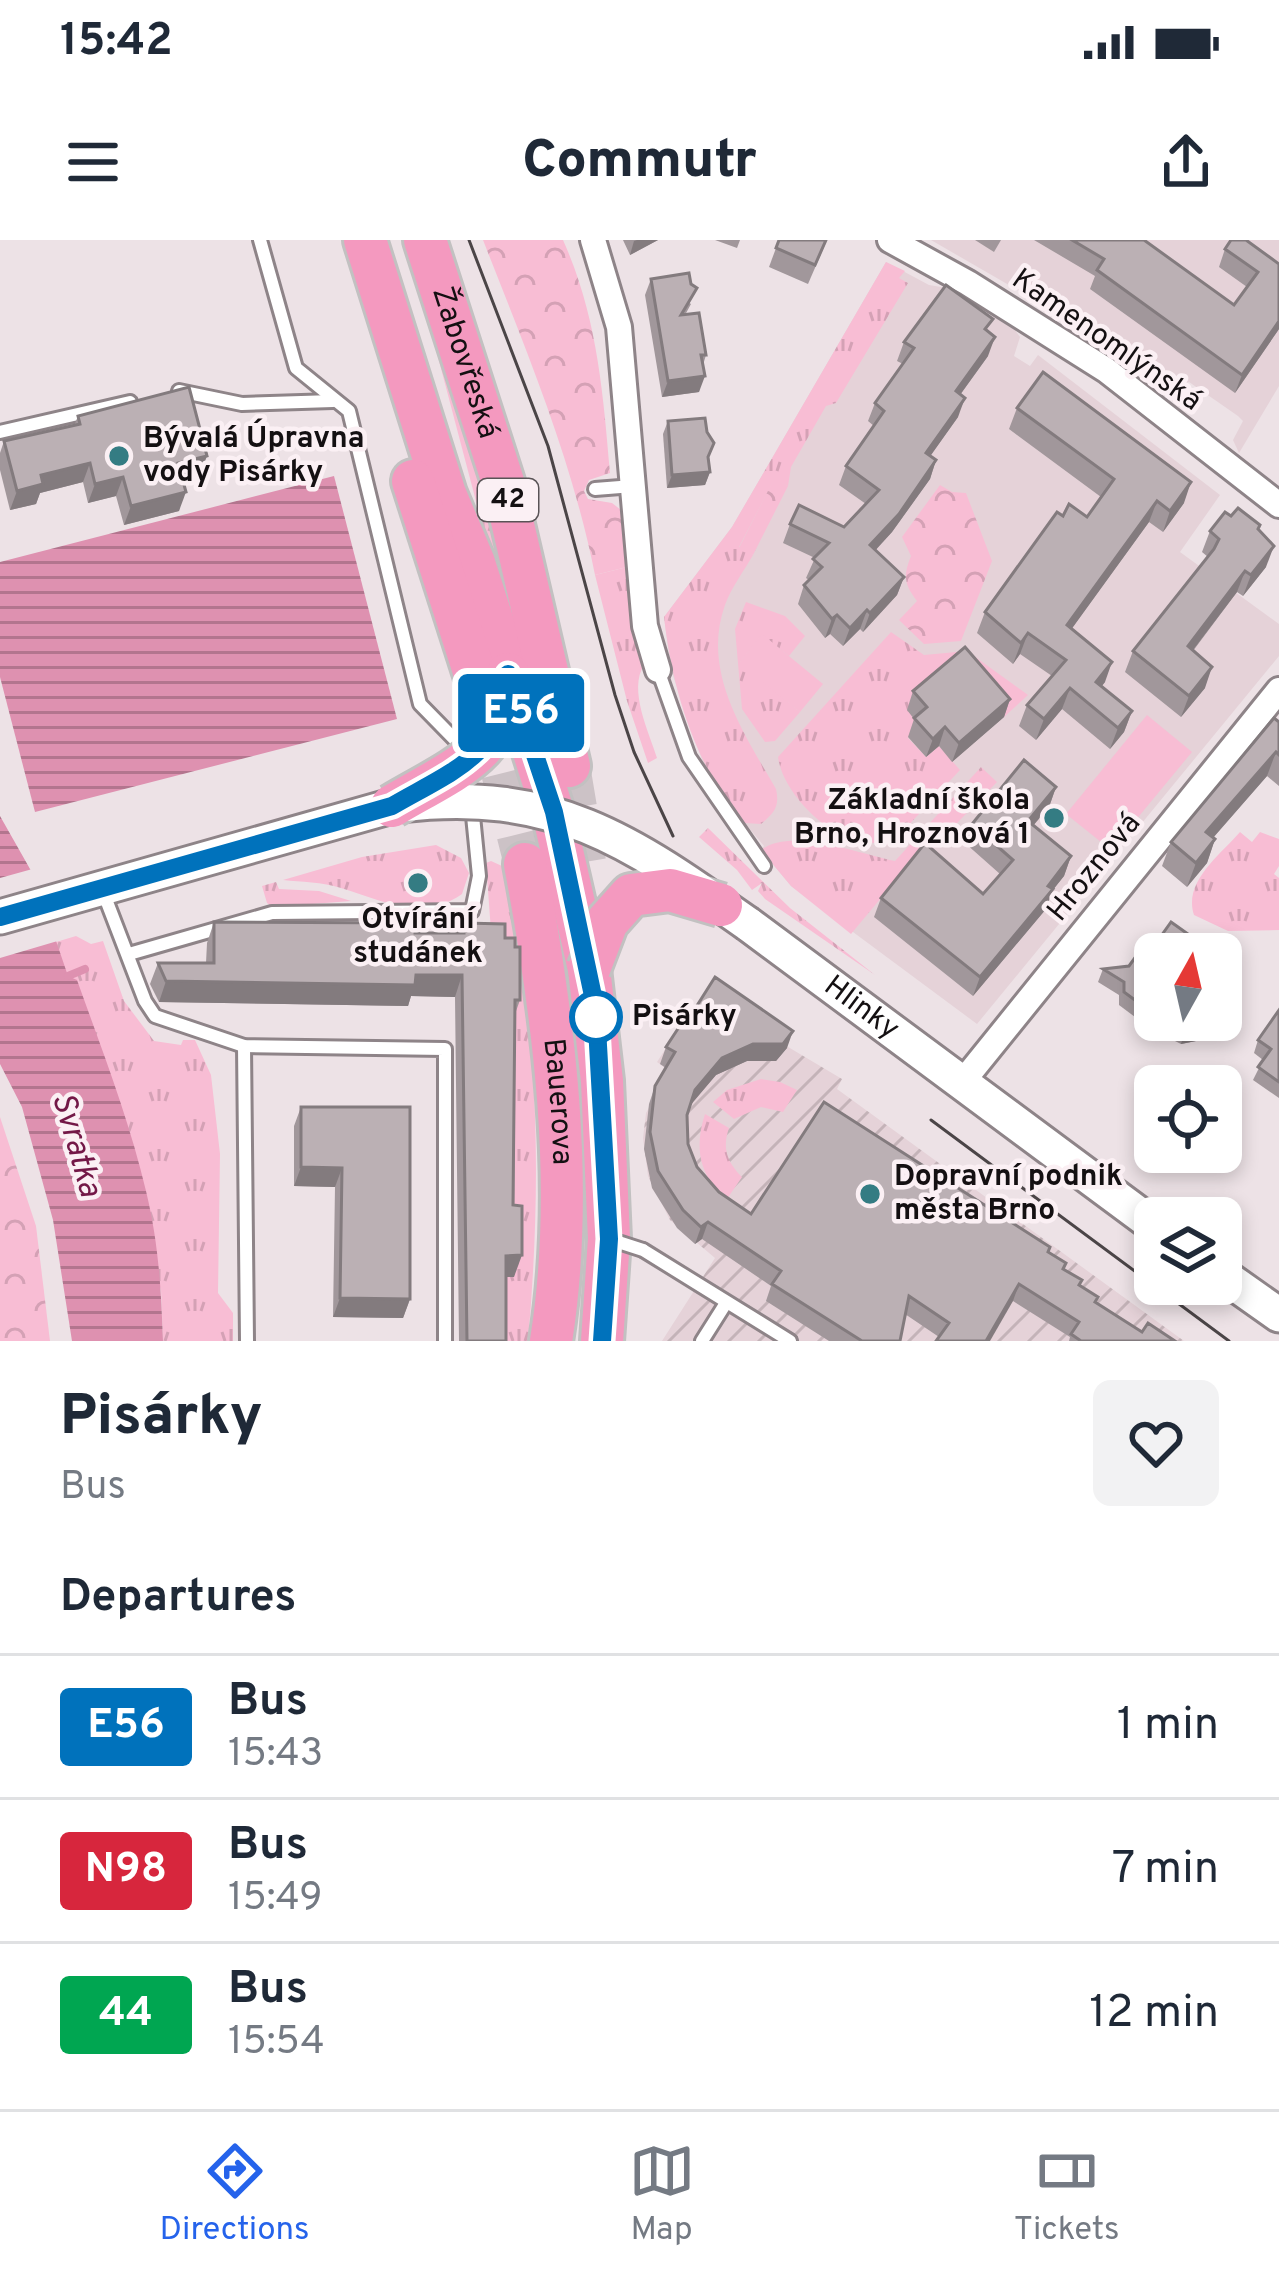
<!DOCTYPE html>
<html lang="en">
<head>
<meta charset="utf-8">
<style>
	:root { --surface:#fff; --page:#f2f2f3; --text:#1f2937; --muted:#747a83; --line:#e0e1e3; --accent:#2563eb }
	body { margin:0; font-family:Overpass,sans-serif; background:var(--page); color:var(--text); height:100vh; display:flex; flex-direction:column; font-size:45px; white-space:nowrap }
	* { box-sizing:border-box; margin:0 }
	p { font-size:39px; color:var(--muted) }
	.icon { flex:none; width:66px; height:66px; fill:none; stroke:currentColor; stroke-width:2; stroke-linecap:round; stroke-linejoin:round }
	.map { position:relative; height:1101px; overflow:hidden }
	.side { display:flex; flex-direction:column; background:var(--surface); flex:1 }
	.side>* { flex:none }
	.badge { padding:0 24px; border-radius:9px; font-size:42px; line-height:78px }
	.needle { width:78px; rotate:8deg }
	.fabs { position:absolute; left:1134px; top:693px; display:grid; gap:24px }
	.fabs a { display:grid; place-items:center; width:108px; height:108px; border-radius:18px; background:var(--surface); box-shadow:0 6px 18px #0003; font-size:60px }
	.map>.badge { position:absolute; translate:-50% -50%; box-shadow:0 0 0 6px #fff }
	h2 { padding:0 60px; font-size:45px; line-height:108px }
	.round { display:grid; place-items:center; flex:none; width:126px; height:126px; border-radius:18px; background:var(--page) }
	.overview { display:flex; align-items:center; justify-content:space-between; height:204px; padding:0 60px }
	h1 { font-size:57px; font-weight:800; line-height:90px }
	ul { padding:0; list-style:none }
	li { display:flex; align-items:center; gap:36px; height:144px; padding:0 60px; border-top:3px solid var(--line) }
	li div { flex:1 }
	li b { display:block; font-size:45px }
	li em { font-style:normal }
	li .badge { min-width:132px; font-weight:700; text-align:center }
	.status { display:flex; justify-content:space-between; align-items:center; height:84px; padding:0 60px; background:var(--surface); direction:ltr }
	.status svg { height:33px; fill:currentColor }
	header { display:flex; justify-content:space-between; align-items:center; height:156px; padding:0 60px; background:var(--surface); font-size:54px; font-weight:800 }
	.dock { display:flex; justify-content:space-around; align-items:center; height:168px; border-top:3px solid var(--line); background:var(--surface); font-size:33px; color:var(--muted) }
	.dock a { display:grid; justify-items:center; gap:6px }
	.dock .current { color:var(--accent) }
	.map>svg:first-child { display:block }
</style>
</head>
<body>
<div class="status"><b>15:42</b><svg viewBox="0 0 49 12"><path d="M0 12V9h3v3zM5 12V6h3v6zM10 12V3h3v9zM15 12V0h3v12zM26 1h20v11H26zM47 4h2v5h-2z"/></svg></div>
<header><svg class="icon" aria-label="menu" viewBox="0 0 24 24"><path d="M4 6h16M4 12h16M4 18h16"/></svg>Commutr<svg class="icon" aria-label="share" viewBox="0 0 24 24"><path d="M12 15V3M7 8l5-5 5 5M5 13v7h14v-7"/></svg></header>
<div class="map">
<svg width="1279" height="1101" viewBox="0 0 1279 1101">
	<defs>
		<pattern id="industrial-furrows" width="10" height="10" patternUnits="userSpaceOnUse" patternTransform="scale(3)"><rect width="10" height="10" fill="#e5d2d8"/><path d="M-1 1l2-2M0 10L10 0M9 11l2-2" fill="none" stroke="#c4b3b8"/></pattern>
		<pattern id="grass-tufts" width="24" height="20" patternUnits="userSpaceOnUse" patternTransform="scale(3)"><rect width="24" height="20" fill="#f8bdd4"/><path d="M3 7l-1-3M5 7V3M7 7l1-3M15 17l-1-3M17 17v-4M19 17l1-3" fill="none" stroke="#d4a1b5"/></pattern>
		<pattern id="park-crowns" width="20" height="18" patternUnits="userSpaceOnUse" patternTransform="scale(3)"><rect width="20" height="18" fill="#f8bdd4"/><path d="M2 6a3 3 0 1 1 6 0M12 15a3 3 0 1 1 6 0" fill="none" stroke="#d4a1b5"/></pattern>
		<pattern id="water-rules" width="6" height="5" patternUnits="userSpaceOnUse" patternTransform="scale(3)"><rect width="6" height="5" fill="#de91b0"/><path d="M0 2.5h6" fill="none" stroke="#b3758e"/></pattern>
	</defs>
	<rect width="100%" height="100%" fill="#ede2e6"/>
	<g fill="#e5d2d8">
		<path d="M931,0H1279V146L1239,213L1233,200L1243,181L1238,176L1189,142L1166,152L1064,77Z"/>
		<path d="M886,22L929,45L947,48L1015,90L1020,97L1014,116L1030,126L1038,115L1220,255L1180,312L1279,384V416L977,784L791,646L761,610L764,606L727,562L702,520L671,430L664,377L732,287Z"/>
	</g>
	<path fill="url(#industrial-furrows)" d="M773,798L842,839L837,849L1184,1101H662L715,1018L670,980L648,936L643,898L646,873L669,831L657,822L666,808Z"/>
	<g fill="url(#grass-tufts)">
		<path d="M886,22L905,31L899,38L908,43L836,163L826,166L791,227L788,246L774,240L739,307L753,315C744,331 731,348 725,365C701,432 744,493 776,549C780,567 774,573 761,584L744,583C694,523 673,452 664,377L732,287Z"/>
		<path d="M414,26L477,211L530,430L492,322Z"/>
		<path d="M627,327L644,425C628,450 649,492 657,518L648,523L627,461L595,335Z"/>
		<path d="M746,362L785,376L805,396L789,416L762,395L740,422L800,472L775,501L765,502L742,469L735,389Z"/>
		<path d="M891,392L924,415L967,411L1028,455L1004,477L907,469L920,486L908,498L926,517L939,506L960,530L890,605C875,603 857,602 843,596C815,583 782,548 778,517Z"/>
		<path d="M981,527L997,542L923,618L917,615L851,694L791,646L761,610C791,587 857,613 895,621Z"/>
		<path d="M708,588L790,668L875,735L765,659L758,651L762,643L752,650L737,630L699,597Z"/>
		<path d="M1240,592L1252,602L1260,592L1279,599V626L1274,634L1279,638V690L1228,691L1194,675C1183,642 1220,615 1240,592Z"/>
		<path d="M436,605L461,618L469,633L462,654C423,682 380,660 341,648C322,642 301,642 283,640L362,617Z"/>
		<path d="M491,621L502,626C540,782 542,942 528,1101H498L492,705L486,623Z"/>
		<path d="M276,642L279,649L319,651L351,661L273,667L267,663L262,646Z"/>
		<path d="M76,696L91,704L103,701L124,761L154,801L181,805L183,800H195L211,835L220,914L218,1053L233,1073V1101H163L161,1050L56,702Z"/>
		<path d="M761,839L780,842L797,850L783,872L761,867L734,879L713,862L727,850Z"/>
		<path d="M705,874L729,888C722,908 727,922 742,937L727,959C699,936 694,908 705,874Z"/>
	</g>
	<g fill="url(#park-crowns)">
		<path d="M483,0H563C597,76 603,151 610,233L589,240L584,251L588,259L612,263L621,270L627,327L595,335C572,219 526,110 483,0Z"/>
		<path d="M774,239L788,246L753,315L739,308Z"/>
		<path d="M940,245L952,252L966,253L992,321L961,401L924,404L899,380L917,361C904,344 903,336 911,316L902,297Z"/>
		<path d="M0,877L36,986L50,1101H0Z"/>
	</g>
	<g fill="#f8bdd4">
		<path d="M762,394L823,444L800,472L739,423Z"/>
		<path d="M1147,475L1192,512L1111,610L1066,574Z"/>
	</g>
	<g fill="url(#water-rules)">
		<path d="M334,236L397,479L35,572L0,437V322Z"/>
		<path d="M0,576L34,636L68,736L77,740C102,810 129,879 146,951C159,1005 161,1049 163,1101H72L53,980L22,867L0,824Z"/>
	</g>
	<path fill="#ede2e6" d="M36,628L61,700L0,718V638Z"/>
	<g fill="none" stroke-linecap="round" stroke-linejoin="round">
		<path stroke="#de91b0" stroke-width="8" d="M68,736L85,729"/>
		<g stroke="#ccc2c6" stroke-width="42" stroke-dasharray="42 21" stroke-linecap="butt">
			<path d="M487,472L525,624"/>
			<path d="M569,526L585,622"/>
		</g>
		<g stroke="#8e8488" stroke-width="18">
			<g id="lane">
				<path d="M260,0L296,128L349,171L420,464L465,510"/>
				<path d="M179,151L242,164L333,161"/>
				<path d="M0,192L130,162"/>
				<path d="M595,249L633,246"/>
				<path d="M658,430L689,517L764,626"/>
				<path d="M102,649L145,761L155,776L244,806L445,809V1101"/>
				<path d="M129,714L272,673L472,671L479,636L472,566"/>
				<path d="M244,806L247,1101"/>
				<path d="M643,1010L790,1101"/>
				<path d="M702,1101L726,1063"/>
			</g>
		</g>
		<g stroke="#8e8488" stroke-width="30">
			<g id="street">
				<path d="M593,0L619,87L645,386L658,430"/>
				<path d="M890,0L968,43L1106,130L1279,265"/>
				<path d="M960,845L1279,450"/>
			</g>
		</g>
		<g stroke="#8e8488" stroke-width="39">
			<g id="secondary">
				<path d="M0,677L392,566"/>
				<path id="s1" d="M748,684L1155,986"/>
				<path d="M1221,1034L1279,1075"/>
			</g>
		</g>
		<g stroke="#c2c1c1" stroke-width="48">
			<g id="highway">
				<path d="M365,0L445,254L474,323L553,572L589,729L602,841L609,999L602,1101"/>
				<path id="s2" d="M425,0L503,242L569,526"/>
				<path d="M413,241L487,472"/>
				<path id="s3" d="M525,624C554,778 576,945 551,1101"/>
			</g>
		</g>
		<use href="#lane" stroke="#fff" stroke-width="12"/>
		<use href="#street" stroke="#fff" stroke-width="24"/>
		<use href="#secondary" stroke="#fff" stroke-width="33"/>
		<use href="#highway" stroke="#f499bf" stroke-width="42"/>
		<g stroke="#4b4547" stroke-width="3">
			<path d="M469,0L548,206L615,455L634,512L673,596"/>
			<path d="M931,880L1229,1101"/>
		</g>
		<g stroke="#8e8488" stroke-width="18" stroke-linecap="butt">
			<path id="lane-bridge" d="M609,999L643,1010"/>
		</g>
		<g stroke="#8e8488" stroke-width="39" stroke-linecap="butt">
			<path id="secondary-bridge" d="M400,565C553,547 629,600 748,684"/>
		</g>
		<g stroke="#c2c1c1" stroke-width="48" stroke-linecap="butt">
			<g id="highway-bridge">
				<path d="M392,566C450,531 509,513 508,434"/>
				<path d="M589,729L607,682L631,655L670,650L721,665"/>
			</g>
		</g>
		<use href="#lane-bridge" stroke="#fff" stroke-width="12"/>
		<use href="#secondary-bridge" stroke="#fff" stroke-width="33"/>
		<use href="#highway-bridge" stroke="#f499bf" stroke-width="42"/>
	</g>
	<g fill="#a1979b">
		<path d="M623,0H658L630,15Z"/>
		<path d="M715,0H740L737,8Z"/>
		<path d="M779,0H827L808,44L769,27Z"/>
		<path d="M975,0H1001L994,12Z"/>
		<path d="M1034,0H1144L1234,65L1247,47L1219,27L1225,9L1246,0L1279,89L1235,153L1090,49L1095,36Z"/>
		<path d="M651,39L691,64L685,75L706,115L703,125L699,152L662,157L645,55Z"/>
		<path d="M988,92V116L960,155L958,177L930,216L936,220L930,239L892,292L875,310L904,337L897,355L863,392L860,389L843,406L830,394L825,398L798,364L804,345L809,340L806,338L815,318L783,303L790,284L844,287L866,264L839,245L846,226L874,186L868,181L875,163L903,124L897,121L904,102Z"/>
		<path d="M1017,168L1184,263L1163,292L1149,282L1072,388L1105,442L1101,447L1132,471L1124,492L1110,509L1062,469L1036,500L1019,486L1027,465L1052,436L1020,414L1013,424L977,393L985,372L1063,276L1087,277L1101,257L1009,189Z"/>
		<path d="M78,176L200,235L183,239L179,271L124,285L116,256L88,263L83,242L40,253L36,264L10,270L0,230V213L4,201L74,186Z"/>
		<path d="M668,181L709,216L710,232L705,245L667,248L663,194Z"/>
		<path d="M1231,276L1258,289L1266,327L1243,356L1237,352L1193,411L1205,448L1181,477L1125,432L1133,411L1208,317L1202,312L1210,291Z"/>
		<path d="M913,451L1010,459L1004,477L952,522L939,506L926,517L908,497L914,479L907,470Z"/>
		<path d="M1279,482V546L1267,536L1213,598L1215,599L1207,623L1187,647L1162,626L1171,602Z"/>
		<path d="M1056,547L1049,567L1033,585L1071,616L1064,636L1052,651L1046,669L973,756L874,677L881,658L983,654L1000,634L965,603L972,584Z"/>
		<path d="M214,682L415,693H460L464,683L505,698L520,760L515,774L514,1037H506V1101H459L455,757L411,756L408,766L159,762L150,744L158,723H206L207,703Z"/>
		<path d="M1149,713L1155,714V780H1199L1201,788L1196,801L1181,804L1151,789L1119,765V755L1098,742L1103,729L1129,726Z"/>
		<path d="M1279,770V858L1253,840L1263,820L1254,813L1258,800Z"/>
		<path d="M686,783L787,808L776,821H747L716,835L690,865L687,875L688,904L697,927L719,952L751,974L1048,1012L1064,1029L1082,1040L1080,1046L1096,1062L1142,1092L1175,1101H1069L1070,1097L1013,1061L939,1097L905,1074L900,1101H829L766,1061L771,1046L702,999L695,1004L677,988L652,948L644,909L649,864L655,846L666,828L660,824L666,807Z"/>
		<path d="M301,867H410V1059L403,1078L333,1077L335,947L294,946V886Z"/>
	</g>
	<g fill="#837b7e">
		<path d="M637,0H658L630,15L634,1Z"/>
		<path d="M1279,81V89L1235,153L1242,135Z"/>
		<path d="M995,97L988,116L949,170L956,151Z"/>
		<path d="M705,136L699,152L662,157L668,141Z"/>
		<path d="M965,158L958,177L919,232L926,213Z"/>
		<path d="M207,216L200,235L171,242L178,223Z"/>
		<path d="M936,220L930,239L892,292L863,324L870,305Z"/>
		<path d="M90,223L83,242L40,253L36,264L10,270L17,251L41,235Z"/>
		<path d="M710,232L705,245L667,248L672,235Z"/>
		<path d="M123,237L116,256L88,263L95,244Z"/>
		<path d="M1191,242L1184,263L1163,292L1170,271Z"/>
		<path d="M186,252L179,271L124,285L131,266Z"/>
		<path d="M1157,261L1149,282L1060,405L1067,385Z"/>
		<path d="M1274,306L1266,327L1243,356L1251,335Z"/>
		<path d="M1245,331L1237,352L1180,427L1188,406Z"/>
		<path d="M904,337L897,355L863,392L870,373Z"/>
		<path d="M867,370L860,389L843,406L850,388Z"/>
		<path d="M837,375L830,394L825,398L832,379Z"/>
		<path d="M1028,393L1020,414L1013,424L1021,403Z"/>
		<path d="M1112,422L1105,442L1088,463L1096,442Z"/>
		<path d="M1212,427L1205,448L1181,477L1189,456Z"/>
		<path d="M1070,448L1062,469L1036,500L1044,479Z"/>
		<path d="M1010,459L1004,477L952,522L959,503Z"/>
		<path d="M1132,471L1124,492L1110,509L1118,488Z"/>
		<path d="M945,487L939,506L926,517L933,499Z"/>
		<path d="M1276,512L1267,536L1197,616L1206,592Z"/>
		<path d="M1056,547L1049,567L1021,600L1028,581Z"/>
		<path d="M1215,599L1207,623L1187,647L1196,623Z"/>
		<path d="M1071,616L1064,636L1052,651L1046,669L973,756L980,737Z"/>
		<path d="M416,735H462L455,757L411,756L408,766L159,762L166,741Z"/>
		<path d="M1201,788L1196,801L1181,804L1185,791Z"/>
		<path d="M793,791L787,808L776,821H747L716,835L689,867L695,850L722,818L753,804Z"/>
		<path d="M301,927L342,928L335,947L294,946Z"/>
		<path d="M708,982L702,999L695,1004L701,987Z"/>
		<path d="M522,1015L514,1037H498L506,1016Z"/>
		<path d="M1019,1044L1013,1061L990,1101H986Z"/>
		<path d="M340,1058L410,1059L403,1078L333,1077Z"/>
	</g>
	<g fill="#bbb0b4" stroke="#837b7e" stroke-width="3">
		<path d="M779,0H826L815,25L776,8Z"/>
		<path d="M1072,0H1144L1234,65L1258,32L1225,9L1231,0H1246L1279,24V81L1242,135L1097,30L1104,19Z"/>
		<path d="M689,33L691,44L697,48L681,75L699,73L706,115H701L705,136L668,141L651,39Z"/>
		<path d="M946,45L993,79L985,89L995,97L956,151L965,158L926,213L936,220L899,274L870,305L904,337L870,373L867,370L850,388L837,375L832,379L804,345L822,327L813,319L829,303L790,284L799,265L844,287L879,250L846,226L884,171L875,163L914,108L904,102Z"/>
		<path d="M1043,132L1191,242L1170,271L1157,261L1067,385L1112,422L1096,442L1132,471L1118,488L1070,448L1044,479L1027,465L1066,420L1028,393L1021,403L985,372L1057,272L1063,276L1069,264L1087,277L1114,239L1017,168Z"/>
		<path d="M189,147L207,216L178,223L186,252L131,266L123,237L95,244L90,223L41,235L43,244L17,251L4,201L80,184L78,176Z"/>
		<path d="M705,178L707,192L714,203L708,217L710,232L672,235L668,181Z"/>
		<path d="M1238,268L1260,285L1258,289L1274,306L1251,335L1245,331L1188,406L1212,427L1189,456L1133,411L1214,309L1219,299L1210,291L1225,272L1231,276Z"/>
		<path d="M965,407L1010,459L959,503L945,487L933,499L914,478L927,467L913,451Z"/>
		<path d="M1274,478L1279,482V515L1276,512L1206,592L1215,599L1196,623L1171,602Z"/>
		<path d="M1024,520L1056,547L1028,581L1071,616L1048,646L1053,649L980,737L881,658L925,603L983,654L1013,620L972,584Z"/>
		<path d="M214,682L415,683V693H464V683L505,684V698H515V707H520V760H515L513,965L522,966V1015L506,1016V1101H467L462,735H416L415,745L166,741L158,723H214Z"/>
		<path d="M1171,682L1216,714H1155V775L1124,752V742L1103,729L1129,726L1142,708L1149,713Z"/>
		<path d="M1221,717L1230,724L1221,737Z"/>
		<path d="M715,737L793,791L783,804H753L722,818L695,850L687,875L688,904L697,927L719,952L751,974L824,862L1050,1007L1048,1012L1066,1023L1063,1029L1082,1040L1079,1045L1098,1057L1095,1062L1142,1092L1148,1083L1175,1101H1081L1071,1094L1079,1082L1019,1044L986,1101H936L949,1083L909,1056L900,1101H862L772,1044L781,1031L708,982L701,987L683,970L658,931L650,892L655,846L675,812L666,807L683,781L686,783Z"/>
		<path d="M1279,770V842L1258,827L1271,809L1258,800Z"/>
		<path d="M1164,780H1199L1201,788L1185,791Z"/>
		<path d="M301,867H410V1059L340,1058L342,928L301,927Z"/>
	</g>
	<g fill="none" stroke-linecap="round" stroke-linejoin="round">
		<g stroke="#fff" stroke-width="27">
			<path id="line" d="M0,677L392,566C450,532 509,513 508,434L554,572L596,770L609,999L602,1101"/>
		</g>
		<use href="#line" stroke="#0072bc" stroke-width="18"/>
	</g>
	<g fill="#347c83" stroke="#fbf0f4" stroke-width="4.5">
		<circle cx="119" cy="216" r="12"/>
		<circle cx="1054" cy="578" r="12"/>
		<circle cx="418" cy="643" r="12"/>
		<circle cx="870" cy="954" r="12"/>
	</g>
	<circle fill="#fff" stroke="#0072bc" stroke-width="6" cx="596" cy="777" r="24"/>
	<g text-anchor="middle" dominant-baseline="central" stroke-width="9" stroke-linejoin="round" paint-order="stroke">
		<rect fill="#fbf0f4" stroke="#595356" stroke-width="3" x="478" y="239" width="60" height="42" rx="9"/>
		<g font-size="27" font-weight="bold" fill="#141012">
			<text x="508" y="260">42</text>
		</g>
		<g font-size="30" fill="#141012" stroke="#fbf0f4">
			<text transform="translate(1106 101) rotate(35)">Kamenomlýnská</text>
			<text stroke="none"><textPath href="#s2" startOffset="129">Žabovřeská</textPath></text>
			<text transform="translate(1095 628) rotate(-51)">Hroznová</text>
			<text stroke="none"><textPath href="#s1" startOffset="141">Hlinky</textPath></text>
			<text stroke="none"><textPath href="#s3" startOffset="240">Bauerova</textPath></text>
		</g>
		<g font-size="30" font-weight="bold" fill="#141012" stroke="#fbf0f4" text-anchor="start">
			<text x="143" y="199">Bývalá Úpravna<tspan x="143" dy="34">vody Pisárky</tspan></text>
			<text x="1030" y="561" text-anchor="end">Základní škola<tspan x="1030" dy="34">Brno, Hroznová 1</tspan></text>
			<text x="418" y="680" text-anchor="middle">Otvírání<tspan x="418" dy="34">studánek</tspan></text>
			<text x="894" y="937">Dopravní podnik<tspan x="894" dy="34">města Brno</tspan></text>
		</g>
		<g font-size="30" font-weight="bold" fill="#141012" stroke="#fbf0f4" text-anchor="start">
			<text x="632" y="777">Pisárky</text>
		</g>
		<g font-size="33" font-style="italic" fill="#731847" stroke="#fbf0f4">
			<text transform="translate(75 905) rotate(74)">Svratka</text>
		</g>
	</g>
</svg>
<div class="fabs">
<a><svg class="needle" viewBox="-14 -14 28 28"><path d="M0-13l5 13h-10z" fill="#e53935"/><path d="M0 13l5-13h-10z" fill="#747a83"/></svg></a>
<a><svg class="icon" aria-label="locate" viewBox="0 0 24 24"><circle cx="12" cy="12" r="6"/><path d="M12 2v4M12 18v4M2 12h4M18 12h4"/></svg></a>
<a><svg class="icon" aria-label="layers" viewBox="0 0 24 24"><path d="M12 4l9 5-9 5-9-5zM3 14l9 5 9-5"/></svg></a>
</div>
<b class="badge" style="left:521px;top:473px;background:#0072bc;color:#fff">E56</b>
</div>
<section class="side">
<div class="overview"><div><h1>Pisárky</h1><p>Bus</p></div><a class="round"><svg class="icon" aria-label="heart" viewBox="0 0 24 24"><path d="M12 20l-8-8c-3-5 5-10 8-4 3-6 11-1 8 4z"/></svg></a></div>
<h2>Departures</h2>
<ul>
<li><span class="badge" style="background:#0072bc;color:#fff">E56</span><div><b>Bus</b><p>15:43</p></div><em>1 min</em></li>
<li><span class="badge" style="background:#d7263d;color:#fff">N98</span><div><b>Bus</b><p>15:49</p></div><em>7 min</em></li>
<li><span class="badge" style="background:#00a651;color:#fff">44</span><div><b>Bus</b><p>15:54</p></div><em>12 min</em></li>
</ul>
</section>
<nav class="dock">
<a class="current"><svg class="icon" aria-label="directions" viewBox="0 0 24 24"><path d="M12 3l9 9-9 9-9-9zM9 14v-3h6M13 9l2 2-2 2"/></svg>Directions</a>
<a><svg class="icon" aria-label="map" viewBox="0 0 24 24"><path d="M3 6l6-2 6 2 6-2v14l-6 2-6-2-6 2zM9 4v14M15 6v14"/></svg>Map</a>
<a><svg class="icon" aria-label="tickets" viewBox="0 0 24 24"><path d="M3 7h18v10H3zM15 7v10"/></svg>Tickets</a>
</nav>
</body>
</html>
